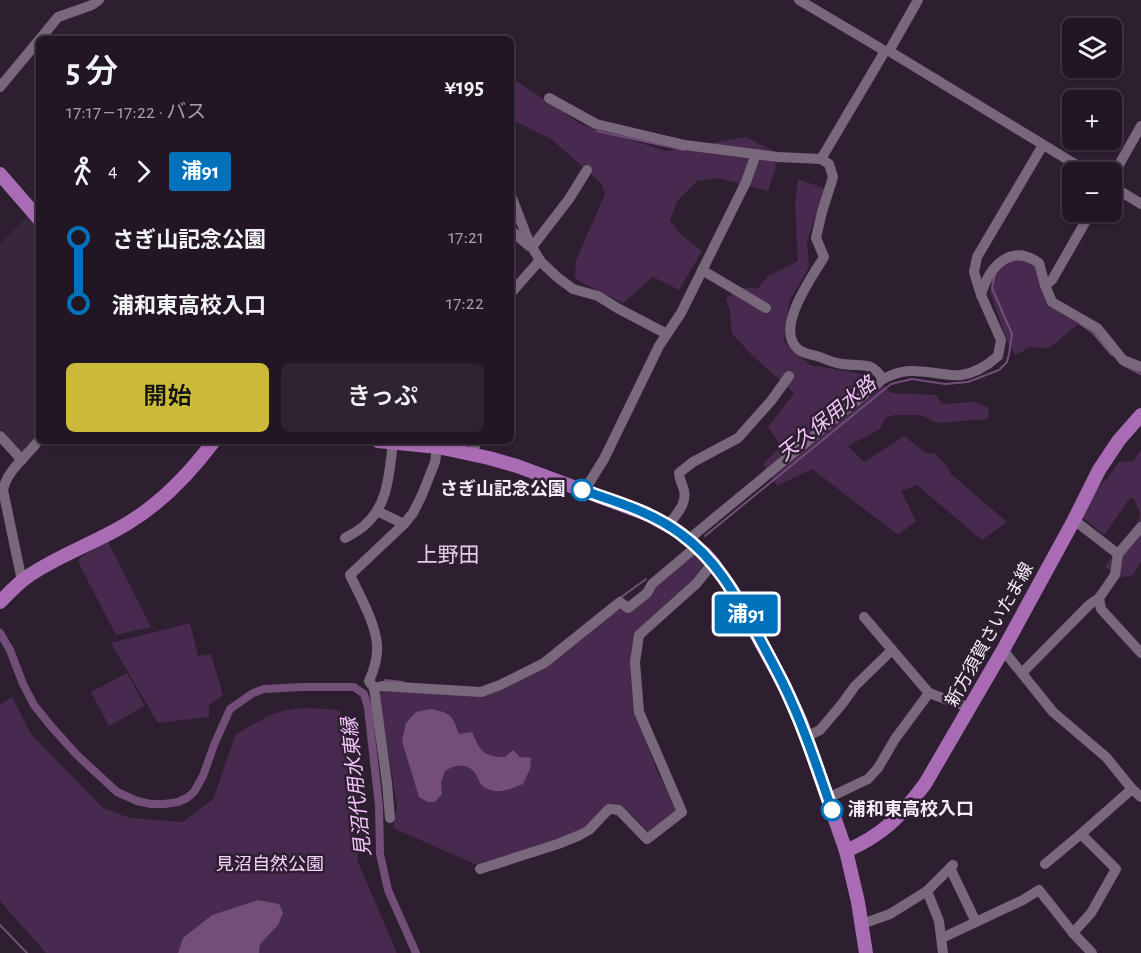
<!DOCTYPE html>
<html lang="ja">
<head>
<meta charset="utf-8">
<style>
	:root { --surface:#221624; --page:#2e2331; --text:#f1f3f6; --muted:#a29fa6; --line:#3f3541; --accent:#cbba39 }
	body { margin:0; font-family:"Alegreya Sans","Noto Sans JP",sans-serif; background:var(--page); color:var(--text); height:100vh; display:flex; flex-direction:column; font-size:22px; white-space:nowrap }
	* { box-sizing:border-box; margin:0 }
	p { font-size:20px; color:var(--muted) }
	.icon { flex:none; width:33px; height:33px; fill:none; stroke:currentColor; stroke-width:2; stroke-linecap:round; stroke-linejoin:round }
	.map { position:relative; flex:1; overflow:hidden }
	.drawer { position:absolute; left:36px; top:36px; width:478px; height:408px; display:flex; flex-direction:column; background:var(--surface); border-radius:9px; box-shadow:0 2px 4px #0004,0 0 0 2px var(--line) }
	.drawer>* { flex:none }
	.badge { padding:0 12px; border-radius:4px; font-size:21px; line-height:39px }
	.fabs { position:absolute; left:1062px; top:18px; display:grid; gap:12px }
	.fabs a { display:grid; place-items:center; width:60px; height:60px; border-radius:9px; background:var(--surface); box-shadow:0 2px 4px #0004,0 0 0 2px var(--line); font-size:30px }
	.map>.badge { position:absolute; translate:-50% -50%; box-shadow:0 0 0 3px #fff }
	.legs { display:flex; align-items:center; gap:9px; height:66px; padding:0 30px; font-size:20px }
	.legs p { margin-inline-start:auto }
	.head { display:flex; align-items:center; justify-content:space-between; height:102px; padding:0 30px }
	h1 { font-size:33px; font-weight:600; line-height:45px }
	.primary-button { display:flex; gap:12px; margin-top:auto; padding:12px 30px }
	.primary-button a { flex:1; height:69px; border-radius:9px; background:var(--accent); color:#111; font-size:24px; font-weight:600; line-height:69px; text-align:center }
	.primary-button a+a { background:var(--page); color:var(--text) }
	ul { padding:0 30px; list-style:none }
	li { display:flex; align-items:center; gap:21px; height:66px; font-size:22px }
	li i { display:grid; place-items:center; width:9px; height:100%; margin:0 8px; background:currentColor }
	li i::after { content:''; width:15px; height:15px; margin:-8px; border:4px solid; border-radius:50%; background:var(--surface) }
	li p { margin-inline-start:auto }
	li:first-child i { background:linear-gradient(#0000 50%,currentColor 0) }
	li:last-child i { background:linear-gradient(currentColor 50%,#0000 0) }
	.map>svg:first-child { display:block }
</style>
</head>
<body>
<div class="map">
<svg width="1141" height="953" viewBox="0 0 1141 953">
	<rect width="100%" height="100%" fill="#2d1e30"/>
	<path fill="#39253c" d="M28,216L39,230V431L23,451L19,450L0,429V244Z"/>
	<g fill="#482a4e">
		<path d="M512,78L581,124L666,151L746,137L773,151L776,166L768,191L719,178L697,181L678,200L670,220L679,233L702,251L679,290L653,277L623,303L575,279L576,260L605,194L601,183L551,139L512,120Z"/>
		<path d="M798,179L826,189L807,240L809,267L789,302L784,342L810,365L868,375L892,393L936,395L942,404L976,402L989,408L988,419L936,423L921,415H894L886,418L880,429L848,446L864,462L904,436L926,453H934L946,465L951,474L1007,522L982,540L917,485L901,491L916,521L898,535L812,469L777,486L763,464L781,446L768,427L794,393L754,357L732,334L730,311L726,298L743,288H758L768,276L798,261L795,205Z"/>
		<path d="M1016,257L1035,263L1050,303L1081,322L1049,348L1030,347L1016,355L1008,343L1003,330L990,292L993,273Z"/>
		<path d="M1141,450V561L1133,575L1119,578L1105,566L1137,523L1140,514L1134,499L1130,498L1104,535L1082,517L1089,497L1107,479L1119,462L1133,461Z"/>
		<path d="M108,542L151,627L116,635L78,562L81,557Z"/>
		<path d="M694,552L708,562L692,582L637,632L636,712L657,771L678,811L649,832L623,806L609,805L585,828L564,840L477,865L393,828L397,806L379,695L385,689L457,695L541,669L615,609L629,610Z"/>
		<path d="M190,623L198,656L211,654L223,695L209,705V717L158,723L111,643Z"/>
		<path d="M127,673L145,706L109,726L91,692Z"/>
		<path d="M12,697L31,734L103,808L130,818L183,822L213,799L236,734C251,726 267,715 283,711C296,707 328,708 340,711L363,827L357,860L397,953H46L0,901V705Z"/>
	</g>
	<g fill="#734e79">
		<path d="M431,709C451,713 452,715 459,734L472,732C480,751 484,757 505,757L513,750L520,757L531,758L530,769L523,784C511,789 498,795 486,788C479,785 479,778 475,773C466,762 455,765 445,771L441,782L442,794L435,802H428L419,797L402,741L406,723L416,712Z"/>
		<path d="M258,900L279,904L283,913L278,925L260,944L259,953H178L183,938L212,915Z"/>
	</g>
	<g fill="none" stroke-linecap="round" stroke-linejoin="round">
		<g stroke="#734e79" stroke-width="2">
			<path d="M597,131L684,150"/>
			<path d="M1080,324L1092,332L1112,355"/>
			<path d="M1123,365L1141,374"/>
			<path d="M705,536L891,384L912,379L945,384L968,382L999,370L1007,362L1009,354L1012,334L992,288L995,274"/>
			<path d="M620,598L646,579"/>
			<path d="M385,680L403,682"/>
			<path d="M0,925L27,953"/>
		</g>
		<path stroke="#734e79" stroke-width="8" d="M0,633L10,650L23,684L34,705L50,725L77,755L117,792L137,801L151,804H164L178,802L187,798L194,792L203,776L214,745L230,709L253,693L264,689L302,687H354L364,694L368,708L379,806L380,854L388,890L416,953"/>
		<g stroke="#79677c" stroke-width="10">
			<path d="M799,0L885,51"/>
			<path d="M889,51L1088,172"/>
			<path d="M0,87L58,17L92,5L99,0"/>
			<path d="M549,98L596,124L685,145L778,157L821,159L829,164L833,177L822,212L816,238L824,257C812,277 774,329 798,349C803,354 814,355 820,357C827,360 835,363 842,364C863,367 870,360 883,379"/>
			<path d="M821,159L885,51H889L918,0"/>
			<path d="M1112,177L1141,126"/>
			<path d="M1112,186L1141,204"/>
			<path d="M512,198L529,242L541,262L557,277L573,289L598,296L619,309L667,334"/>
			<path d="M512,231L529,246"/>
			<path d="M532,247L569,199L587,170"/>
			<path d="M702,270L766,308"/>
			<path d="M1045,285L1052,280L1091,212"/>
			<path d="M512,292L540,260"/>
			<path d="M981,295L974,272L977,257L1043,145"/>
			<path d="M0,436L22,460"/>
			<path d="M473,455L476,441"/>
			<path d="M584,491L604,459L659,346L681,313L746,182L756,154"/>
			<path d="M377,511L404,524"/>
			<path d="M1074,520L1118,554"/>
			<path d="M668,525C677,514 689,502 683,487C681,481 679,479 679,473L693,462L738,438L771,401L789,376"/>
			<path d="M345,538C352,534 360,530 365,525C389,504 389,472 393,443"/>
			<path d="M689,539L883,379C907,367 918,371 943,374C949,375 955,376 961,375C976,373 988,365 998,356L1001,340L981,295C989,266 1011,243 1039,263L1045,285L1052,302L1097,328L1123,360L1141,367"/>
			<path d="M22,581L3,490C7,470 27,456 39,440"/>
			<path d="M1099,598L1101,609L1141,653"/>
			<path d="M864,617L929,693L970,708"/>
			<path d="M1003,650L1053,712L1106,757L1132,789L1141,797"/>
			<path d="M1022,673L1089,605L1099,598L1115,575L1118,554L1141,527"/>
			<path d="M374,688L369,681C374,670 378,658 377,645C376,624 359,594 350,575L404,524L413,513L422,495L435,462L438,441"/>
			<path d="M806,737L820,730L842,704L855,686L892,650"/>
			<path d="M828,798L868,779L878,768L895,739L929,693"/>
			<path d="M390,818L387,783L374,688L382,686L481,692L500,685L544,663L620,602L628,608L647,593L652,584L697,546"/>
			<path d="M1045,864L1081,834L1132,789"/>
			<path d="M950,868L976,922"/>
			<path d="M480,869L558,844L580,835L589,830L609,809L619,810L647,839L682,812L639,712L635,662L639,635L696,584L713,563"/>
			<path d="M927,891L939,921L943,953"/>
			<path d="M862,924L890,914L927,891L953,865"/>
			<path d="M1073,933L1091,913L1116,869L1081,834"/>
			<path d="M942,938L1023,900L1039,890L1073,933L1092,953"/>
		</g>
		<g stroke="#a96cb4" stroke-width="14">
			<path d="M0,174L39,219"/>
			<path d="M378,441L438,447L489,458L517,466L649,515L679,532L705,554L713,563L732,590L783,683L801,722L846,851L858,902L866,953"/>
			<path d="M0,602C9,593 17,584 27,577C58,555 96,543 128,523C163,502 190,473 214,441"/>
			<path d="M846,851C883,835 901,816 925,784L1003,650L1074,520L1099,470L1119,440L1141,415"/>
		</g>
	</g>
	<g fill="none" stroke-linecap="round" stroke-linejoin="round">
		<g stroke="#fff" stroke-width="14">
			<path id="line-1" d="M582,490C616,502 652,512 681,534C717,560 736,596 757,634C769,657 782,679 792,703C808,738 819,774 832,810"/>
		</g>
		<use href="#line-1" stroke="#0072bc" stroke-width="9"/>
	</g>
	<g fill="#fff" stroke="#0072bc" stroke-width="3">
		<circle cx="582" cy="490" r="10"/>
		<circle cx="832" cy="810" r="10"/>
	</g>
	<g text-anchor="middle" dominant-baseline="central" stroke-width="5" stroke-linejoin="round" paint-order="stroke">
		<g font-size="18" font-weight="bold" fill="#f6ecf8" stroke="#2d1e30" text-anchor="end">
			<text x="566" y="490">さぎ山記念公園</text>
			<text x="848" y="810" text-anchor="start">浦和東高校入口</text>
		</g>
		<g font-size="18" fill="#f6ecf8" stroke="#2d1e30">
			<text transform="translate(990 635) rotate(-61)">新方須賀さいたま線</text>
		</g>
		<g font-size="18" fill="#f8d4fe" stroke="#2d1e30">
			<text x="270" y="865">見沼自然公園</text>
		</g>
		<g font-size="20" font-style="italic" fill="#f4c6fc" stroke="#2d1e30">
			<text transform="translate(827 419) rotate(-39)">天久保用水路</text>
			<text transform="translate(357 787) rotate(-96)">見沼代用水東縁</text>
		</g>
		<g font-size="21" fill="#e2cee6" stroke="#2d1e30">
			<text x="448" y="555">上野田</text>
		</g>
	</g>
</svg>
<div class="fabs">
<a><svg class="icon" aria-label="layers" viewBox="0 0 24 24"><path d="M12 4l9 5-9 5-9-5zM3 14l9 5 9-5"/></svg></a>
<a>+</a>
<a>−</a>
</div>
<b class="badge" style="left:746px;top:614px;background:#0072bc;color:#fff">浦91</b>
<section class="drawer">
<div class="head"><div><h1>5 分</h1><p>17:17 – 17:22 · バス</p></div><b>¥195</b></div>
<div class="legs"><svg class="icon" aria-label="walk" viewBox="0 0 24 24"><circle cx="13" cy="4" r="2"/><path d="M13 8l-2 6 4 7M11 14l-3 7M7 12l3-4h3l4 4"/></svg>4<svg class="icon" aria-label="forward" viewBox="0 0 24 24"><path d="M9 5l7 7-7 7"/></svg><b class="badge" style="background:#0072bc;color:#fff">浦91</b></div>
<ul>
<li><i style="color:#0072bc"></i><b>さぎ山記念公園</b><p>17:21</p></li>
<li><i style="color:#0072bc"></i><b>浦和東高校入口</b><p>17:22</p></li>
</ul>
<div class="primary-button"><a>開始</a><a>きっぷ</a></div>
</section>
</div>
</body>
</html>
